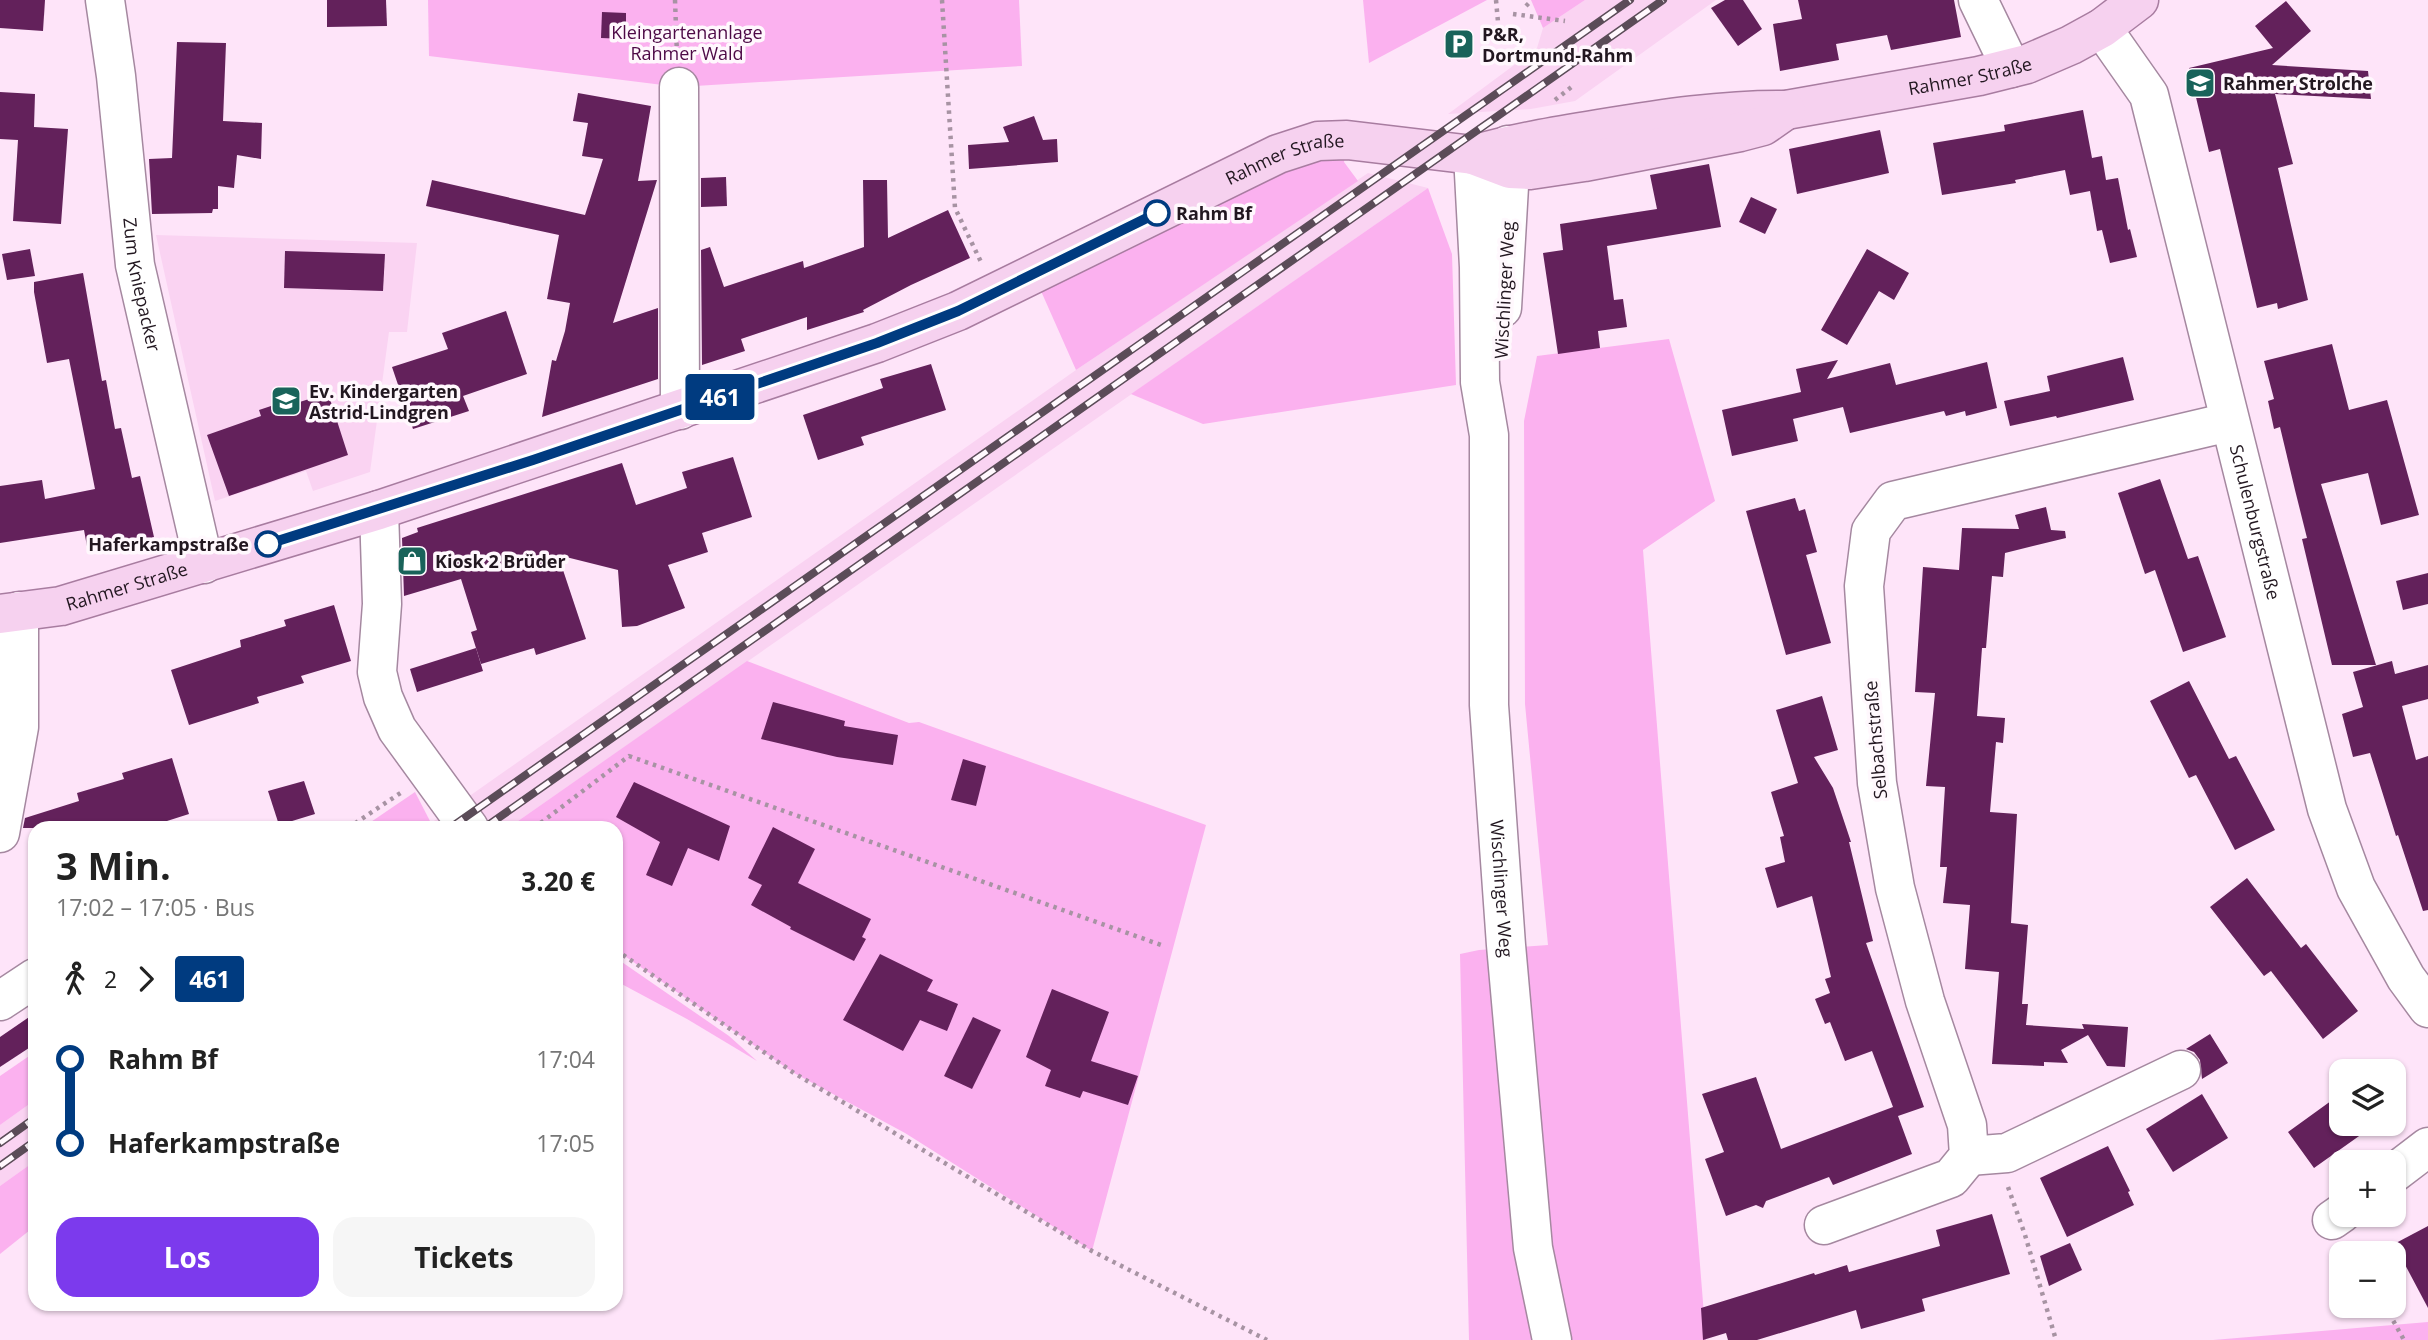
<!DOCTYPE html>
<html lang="de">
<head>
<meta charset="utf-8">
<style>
	:root { --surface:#fff; --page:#f6f6f6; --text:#222; --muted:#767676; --accent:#7c3aed }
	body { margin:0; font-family:"Open Sans",sans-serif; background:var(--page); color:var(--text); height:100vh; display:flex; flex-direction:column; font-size:26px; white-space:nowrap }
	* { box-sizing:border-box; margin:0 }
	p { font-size:23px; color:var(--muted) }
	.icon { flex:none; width:38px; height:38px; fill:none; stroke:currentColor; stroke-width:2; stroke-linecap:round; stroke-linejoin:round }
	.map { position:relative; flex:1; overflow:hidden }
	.details { position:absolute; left:28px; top:821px; width:595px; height:490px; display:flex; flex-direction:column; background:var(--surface); border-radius:21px; box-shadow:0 2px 5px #0004 }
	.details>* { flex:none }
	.badge { padding:0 14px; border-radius:5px; font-size:24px; line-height:46px }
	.buttons { position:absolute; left:2329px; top:1059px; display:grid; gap:14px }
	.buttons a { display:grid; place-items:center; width:77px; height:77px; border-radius:14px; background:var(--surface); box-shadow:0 2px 5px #0004; font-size:35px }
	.map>.badge { position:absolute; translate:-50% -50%; box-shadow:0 0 0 4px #fff }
	.legs { display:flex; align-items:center; gap:10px; height:77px; padding:0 28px; font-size:23px }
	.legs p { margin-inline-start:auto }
	.headline { display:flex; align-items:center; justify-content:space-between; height:119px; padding:0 28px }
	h1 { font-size:38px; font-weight:700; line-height:52px }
	.button { display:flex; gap:14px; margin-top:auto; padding:14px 28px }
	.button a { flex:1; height:80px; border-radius:21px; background:var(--accent); color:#fff; font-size:28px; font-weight:700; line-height:80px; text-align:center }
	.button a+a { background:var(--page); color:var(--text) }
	ul { padding:0 28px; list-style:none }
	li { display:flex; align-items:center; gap:24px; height:84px; font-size:26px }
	li i { display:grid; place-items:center; width:10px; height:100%; margin:0 9px; background:currentColor }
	li i::after { content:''; width:18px; height:18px; margin:-9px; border:5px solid; border-radius:50%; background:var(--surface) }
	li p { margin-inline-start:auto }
	li:first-child i { background:linear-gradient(#0000 50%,currentColor 0) }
	li:last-child i { background:linear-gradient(currentColor 50%,#0000 0) }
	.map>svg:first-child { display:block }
</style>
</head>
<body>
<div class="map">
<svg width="2428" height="1340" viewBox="0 0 2428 1340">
	<rect width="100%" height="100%" fill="#fee4f9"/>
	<g fill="#fad3f2">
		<path d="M1585,0H1716L1575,101L1531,109L1448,114L1537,48L1543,28Z"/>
		<path d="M1368,173L1428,188L508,828H424L1076,370Z"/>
		<path d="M156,235L417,243L407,332H389L370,472L313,491L306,471L215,501Z"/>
		<path d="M35,1100V1161L0,1186V1125Z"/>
	</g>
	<g fill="#fbb1ef">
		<path d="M428,0H1019L1022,66L679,87L429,56Z"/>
		<path d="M1363,0H1487L1369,63Z"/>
		<path d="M1531,0H1585L1543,28Z"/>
		<path d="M1347,140L1344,162L1358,181L1076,370L1033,273Z"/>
		<path d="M1428,188L1452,254L1456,385L1203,424L1131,394Z"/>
		<path d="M1669,339L1715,501L1643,550L1706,1340H1469L1460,954L1479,950L1548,945L1525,704L1524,421L1537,356Z"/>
		<path d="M747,661L909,723L919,722L1206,825L1092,1251L905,1133L794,1073L616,950V828H508Z"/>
		<path d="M415,792L431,823L424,828H362Z"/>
		<path d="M616,958L729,1036L757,1061L687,1019L616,981Z"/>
		<path d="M35,1052V1100L0,1125V1076Z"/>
		<path d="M35,1161V1226L0,1254V1186Z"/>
		<path d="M2428,1322V1340H2213Z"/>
	</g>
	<g fill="#63215b">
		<path d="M0,0H45L43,31L0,28Z"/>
		<path d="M327,0H386L387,26L327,27Z"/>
		<path d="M1725,0H1743L1762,29L1738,46L1711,8Z"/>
		<path d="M1798,0H1954L1961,37L1891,50L1887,35L1836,44L1839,60L1780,71L1773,24L1802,19Z"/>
		<path d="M2286,1L2311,31L2272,65L2368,71L2371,99L2275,94L2293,164L2278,168L2308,300L2278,309L2277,303L2257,308L2220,149L2209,152L2189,68L2273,48L2255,26Z"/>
		<path d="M602,12L626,13V39L601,38Z"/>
		<path d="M177,42L226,43L223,121L262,123L261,159L237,155L234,188L218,186V209H213L212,213L152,214L149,159L172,158Z"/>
		<path d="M0,92L35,94L34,127L68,129L61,224L13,221L18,140L0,139Z"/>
		<path d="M578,93L651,106L638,181L657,180L613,323L658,308V379L542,417L552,360L556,361L565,331L570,303L547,299L559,235L426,206L432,180L585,215L603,159L582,156L588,123L573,121Z"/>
		<path d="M2083,110L2092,158L2102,156L2106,180L2118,178L2128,230L2130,229L2137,257L2110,263L2102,230L2097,231L2090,191L2070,195L2065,170L2015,180L2016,183L1942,195L1933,143L2005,131L2004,125Z"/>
		<path d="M1034,116L1043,140L1057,139L1058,162L969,169L968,145L1009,142L1003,127Z"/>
		<path d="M1880,130L1889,173L1797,194L1789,149Z"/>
		<path d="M1709,164L1721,227L1607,246L1614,300L1623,299L1627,327L1598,331L1600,348L1558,354L1543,253L1563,250L1560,224L1657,209L1650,175Z"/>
		<path d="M726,177L727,206L701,207V178Z"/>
		<path d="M863,180H887L888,238L948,210L970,258L911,285L863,310L864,312L807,330V317L741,339L745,351L702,365L701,250L710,247L724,287L803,261L804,268L864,247Z"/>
		<path d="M1751,197L1777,209L1765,234L1739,222Z"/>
		<path d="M30,249L35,276L7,280L2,254Z"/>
		<path d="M1867,249L1909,273L1894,300L1879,291L1847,345L1821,330Z"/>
		<path d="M285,251L385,254L383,291L284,288Z"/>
		<path d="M83,273L102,381L106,380L115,429L121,428L132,478L140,476L154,537L88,552L84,530L0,543V486L42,480L45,499L95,489L69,359L47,363L34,292V282Z"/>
		<path d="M506,311L527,374L463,396L469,411L413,429L392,367L448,349L442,333Z"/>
		<path d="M2332,344L2349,410L2387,400L2419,515L2381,525L2368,473L2321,484L2376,665H2332L2302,539L2307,538L2295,490L2280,427L2274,429L2268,401L2274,399L2264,361Z"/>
		<path d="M2123,357L2134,400L2057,418L2056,416L2010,426L2004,401L2050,391L2047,376Z"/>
		<path d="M1838,360L1827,379L1890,363L1896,385L1987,362L1997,408L1966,416L1965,411L1946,416L1944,411L1850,433L1843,407L1793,419L1798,441L1732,456L1722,410L1801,392L1796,369Z"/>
		<path d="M931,364L946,410L861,437L864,445L818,460L803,415L883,388L880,379Z"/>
		<path d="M328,393L348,455L229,496L207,435L261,416L259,410L283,402L284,407Z"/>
		<path d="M733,457L752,517L702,533L708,552L668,565L685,608L637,626L622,627L618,570L558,555L586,639L536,655L534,648L481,664L471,632L477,630L461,579L404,596L402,538L418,532L417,528L622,463L636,505L687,488L682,472Z"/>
		<path d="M2160,479L2188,559L2198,556L2226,637L2183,652L2155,570L2145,574L2118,493Z"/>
		<path d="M1795,498L1799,511L1805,509L1817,552L1806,555L1831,643L1786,655L1746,511Z"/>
		<path d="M2046,507L2051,530L2065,531L2066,538L2005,553L2003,577L1992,576L1986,648H1982L1977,716L2005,718L2003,743L1996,742L1990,812L2017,814L2011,923L2028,925L2022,1004H2028L2026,1025L2084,1029L2082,1024L2128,1027L2125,1067L2107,1066L2088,1035L2061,1050L2068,1063L2044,1062V1066L1992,1064L1999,972L1965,969L1970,905L1943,903L1947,867H1940L1945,787L1926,786L1935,693L1915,692L1923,567L1959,570L1962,528L2019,529L2015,515Z"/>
		<path d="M2428,573V604L2403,610L2396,581Z"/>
		<path d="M334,605L351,661L301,676L304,683L257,697L259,703L189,725L171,670L241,647L240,640L286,626L284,620Z"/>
		<path d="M476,648L483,671L417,692L410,669Z"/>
		<path d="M2392,661L2395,674L2428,665V699L2402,706L2416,760L2428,756V910L2423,911L2398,835L2396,836L2370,753L2353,757L2342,714L2363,707L2353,672Z"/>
		<path d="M2189,681L2229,759L2236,756L2275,830L2235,850L2196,775L2189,778L2150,701Z"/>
		<path d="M1822,696L1838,750L1814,757L1833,788L1851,842H1849L1873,941L1866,943L1924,1107L1898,1116L1912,1154L1833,1185L1829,1177L1766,1201L1763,1208L1756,1205L1726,1216L1705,1159L1724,1152L1702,1094L1756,1077L1781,1149L1893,1107L1872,1051L1845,1061L1830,1022L1825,1024L1815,999L1830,993L1825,979L1831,977L1812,896L1777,908L1765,868L1785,862L1780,837L1784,836L1771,792L1798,783L1776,710Z"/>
		<path d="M773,702L845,721L844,726L898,735L893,765L837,757L761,739Z"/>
		<path d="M172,758L189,814L145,828H23L25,818L79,801L77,793L124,779L122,773Z"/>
		<path d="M963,759L986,766L976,806L951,800Z"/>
		<path d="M304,781L315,814L279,825L268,791Z"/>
		<path d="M634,782L730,826L719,861L688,848L672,886L646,875L660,842L616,817Z"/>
		<path d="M773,827L815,849L798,883L871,919L862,937L866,939L854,961L790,929L791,927L751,905L762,885L748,878Z"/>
		<path d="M2247,878L2301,948L2306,944L2358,1011L2323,1039L2271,971L2264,976L2210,907Z"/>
		<path d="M880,954L933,980L927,991L958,1004L947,1031L920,1020L903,1051L843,1020Z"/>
		<path d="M1052,989L1109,1012L1091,1061L1138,1076L1128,1105L1083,1091L1080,1098L1045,1086L1051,1070L1026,1057Z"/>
		<path d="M35,1013V1044L0,1067V1037Z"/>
		<path d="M973,1017L1001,1030L972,1089L944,1076Z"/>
		<path d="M2210,1034L2228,1063L2202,1079L2200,1060L2194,1052L2186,1049Z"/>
		<path d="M2342,1093V1124H2376L2314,1168L2288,1132Z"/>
		<path d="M2202,1094L2228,1138L2173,1172L2146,1129Z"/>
		<path d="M2108,1146L2130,1191L2128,1192L2134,1205L2067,1237L2040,1178Z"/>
		<path d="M1992,1214L2010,1274L1922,1299L1925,1311L1861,1329L1856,1310L1757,1340H1728L1726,1333L1703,1340L1701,1308L1814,1273L1815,1275L1847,1265L1849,1272L1940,1246L1936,1230Z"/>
		<path d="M2428,1226V1308L2394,1244Z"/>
		<path d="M2070,1243L2082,1270L2049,1286L2040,1256Z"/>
	</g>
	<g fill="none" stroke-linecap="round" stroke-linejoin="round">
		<g stroke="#a588a0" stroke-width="41">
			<g id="minor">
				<path id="s1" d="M105,0L116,76L135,265L204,564"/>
				<path d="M1978,0L2011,68"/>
				<path id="s2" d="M2102,28L2149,95L2327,809L2356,888L2406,978L2428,1008"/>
				<path d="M679,87L680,410"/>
				<path id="s3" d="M1473,155L1479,267L1480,382L1489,435V705L1506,945L1533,1248L1552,1340"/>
				<path d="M1502,308L1510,169L1508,145"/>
				<path d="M379,510L382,604L377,672L383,697L397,729L469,828"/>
				<path d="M0,833L19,727V611"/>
				<path d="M0,1001L35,978"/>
				<path d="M1969,1156L2007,1153L2181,1070"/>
				<path d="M2394,1173L2428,1147"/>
				<path d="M2332,1220L2342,1213"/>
				<path d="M1824,1225L1951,1178L1969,1156L1967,1125L1925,1001L1895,888L1877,783L1864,586L1871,531L1893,501L2229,422"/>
			</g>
		</g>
		<g stroke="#a87ca0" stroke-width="41">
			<g id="major">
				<path id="s4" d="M1473,155C1514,143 1556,136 1599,129C1660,119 1724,109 1786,110L1979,76L2027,64L2071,45L2102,28L2139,0"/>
				<path id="s5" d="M0,614L61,606L379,510L877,343L958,311L1278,154L1318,141L1347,140L1473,155L1510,169L1530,170L1584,162L1740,132L1763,126L1786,110"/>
			</g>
		</g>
		<g stroke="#a793a3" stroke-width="4.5" stroke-dasharray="3.5 5" stroke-linecap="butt">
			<path d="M675,0L677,55"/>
			<path d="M942,0L955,208L981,262"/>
			<path d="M1496,0L1498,22"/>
			<path d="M1526,6L1532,0"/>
			<path d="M1513,14L1565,21"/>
			<path d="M1555,100L1574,85"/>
			<path d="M348,828L402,792"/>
			<path d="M534,828L629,756L1164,946"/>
			<path d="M616,950L794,1073L1092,1251L1267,1340"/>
			<path d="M2008,1187L2025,1235L2056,1340"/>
			<path d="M2385,1306L2404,1340"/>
		</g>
		<use href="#minor" stroke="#fff" stroke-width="38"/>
		<use href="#major" stroke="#f6d1ef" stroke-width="38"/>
		<g stroke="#5b4c58" stroke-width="8">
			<g id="rail">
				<path d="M450,828L1630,0"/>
				<path d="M484,828L1663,0"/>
				<path d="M0,1143L35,1118"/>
				<path d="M0,1166L35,1141"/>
			</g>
		</g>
		<use href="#rail" stroke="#fff8fd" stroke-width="5" stroke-dasharray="16" stroke-linecap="butt"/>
	</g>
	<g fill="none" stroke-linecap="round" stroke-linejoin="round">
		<g stroke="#fff" stroke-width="16">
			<path id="line-1" d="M268,544L533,460L877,343L958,311L1157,213"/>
		</g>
		<use href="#line-1" stroke="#003b80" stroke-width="10"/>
	</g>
	<defs>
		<g id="parking-square" transform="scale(1.575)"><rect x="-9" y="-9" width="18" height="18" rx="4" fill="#19635a" stroke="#fff8fd"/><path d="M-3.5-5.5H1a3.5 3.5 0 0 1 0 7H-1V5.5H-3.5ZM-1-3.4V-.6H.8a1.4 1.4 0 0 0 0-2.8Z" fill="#fff"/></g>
		<g id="school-square" transform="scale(1.575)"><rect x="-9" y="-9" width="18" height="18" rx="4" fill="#19635a" stroke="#fff8fd"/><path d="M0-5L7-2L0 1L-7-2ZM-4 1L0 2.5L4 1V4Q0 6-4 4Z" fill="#fff"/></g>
		<g id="shop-square" transform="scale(1.575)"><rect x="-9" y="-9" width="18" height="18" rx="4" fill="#19635a" stroke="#fff8fd"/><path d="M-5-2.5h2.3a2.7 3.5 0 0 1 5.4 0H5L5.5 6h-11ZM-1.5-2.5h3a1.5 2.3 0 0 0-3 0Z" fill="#fff"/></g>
	</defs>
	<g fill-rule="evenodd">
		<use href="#parking-square" x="1459" y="44"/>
		<use href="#school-square" x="2200" y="83"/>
		<use href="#school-square" x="286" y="401"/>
		<use href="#shop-square" x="412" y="561"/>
	</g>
	<g fill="#fff" stroke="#003b80" stroke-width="3.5">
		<circle cx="1157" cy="213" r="12"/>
		<circle cx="268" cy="544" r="12"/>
	</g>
	<g text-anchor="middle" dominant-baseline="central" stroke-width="7" stroke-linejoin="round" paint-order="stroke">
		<g font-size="18" fill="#4d0946" stroke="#fff8fd">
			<text x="687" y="32">Kleingartenanlage<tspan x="687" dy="21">Rahmer Wald</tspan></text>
		</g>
		<g font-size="18" font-weight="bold" fill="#221720" stroke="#fff8fd" text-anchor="start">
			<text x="1482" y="34">P&amp;R,<tspan x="1482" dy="21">Dortmund-Rahm</tspan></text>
			<text x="2223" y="83">Rahmer Strolche</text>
			<text x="309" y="391">Ev. Kindergarten<tspan x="309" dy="21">Astrid-Lindgren</tspan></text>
			<text x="435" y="561">Kiosk 2 Brüder</text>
		</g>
		<g font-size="18" fill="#221720" stroke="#fff8fd">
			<text stroke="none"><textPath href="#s4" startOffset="504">Rahmer Straße</textPath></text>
			<text stroke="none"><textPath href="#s5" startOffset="1368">Rahmer Straße</textPath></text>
			<text stroke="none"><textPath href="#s1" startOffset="287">Zum Kniepacker</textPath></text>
			<text transform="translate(1504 290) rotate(-87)">Wischlinger Weg</text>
			<text stroke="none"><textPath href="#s2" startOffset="522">Schulenburgstraße</textPath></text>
			<text stroke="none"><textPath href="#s5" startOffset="130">Rahmer Straße</textPath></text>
			<text transform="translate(1875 740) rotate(-95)">Selbachstraße</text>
			<text stroke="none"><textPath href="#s3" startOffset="735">Wischlinger Weg</textPath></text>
		</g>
		<g font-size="18" font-weight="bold" fill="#221720" stroke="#fff8fd" text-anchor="start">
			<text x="1176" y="213">Rahm Bf</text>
			<text x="249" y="544" text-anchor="end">Haferkampstraße</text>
		</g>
	</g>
</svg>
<div class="buttons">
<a><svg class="icon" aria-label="layers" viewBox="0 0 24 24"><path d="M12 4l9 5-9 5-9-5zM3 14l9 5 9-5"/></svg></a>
<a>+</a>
<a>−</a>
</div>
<b class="badge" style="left:720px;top:397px;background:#003b80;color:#fff">461</b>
<section class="details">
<div class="headline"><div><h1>3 Min.</h1><p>17:02 – 17:05 · Bus</p></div><b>3.20 €</b></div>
<div class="legs"><svg class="icon" aria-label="walk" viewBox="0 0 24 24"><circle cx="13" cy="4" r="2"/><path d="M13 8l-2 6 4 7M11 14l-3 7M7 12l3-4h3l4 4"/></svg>2<svg class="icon" aria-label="forward" viewBox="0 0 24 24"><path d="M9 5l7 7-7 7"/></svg><b class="badge" style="background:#003b80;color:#fff">461</b></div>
<ul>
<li><i style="color:#003b80"></i><b>Rahm Bf</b><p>17:04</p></li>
<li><i style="color:#003b80"></i><b>Haferkampstraße</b><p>17:05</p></li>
</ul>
<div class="button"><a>Los</a><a>Tickets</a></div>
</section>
</div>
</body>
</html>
